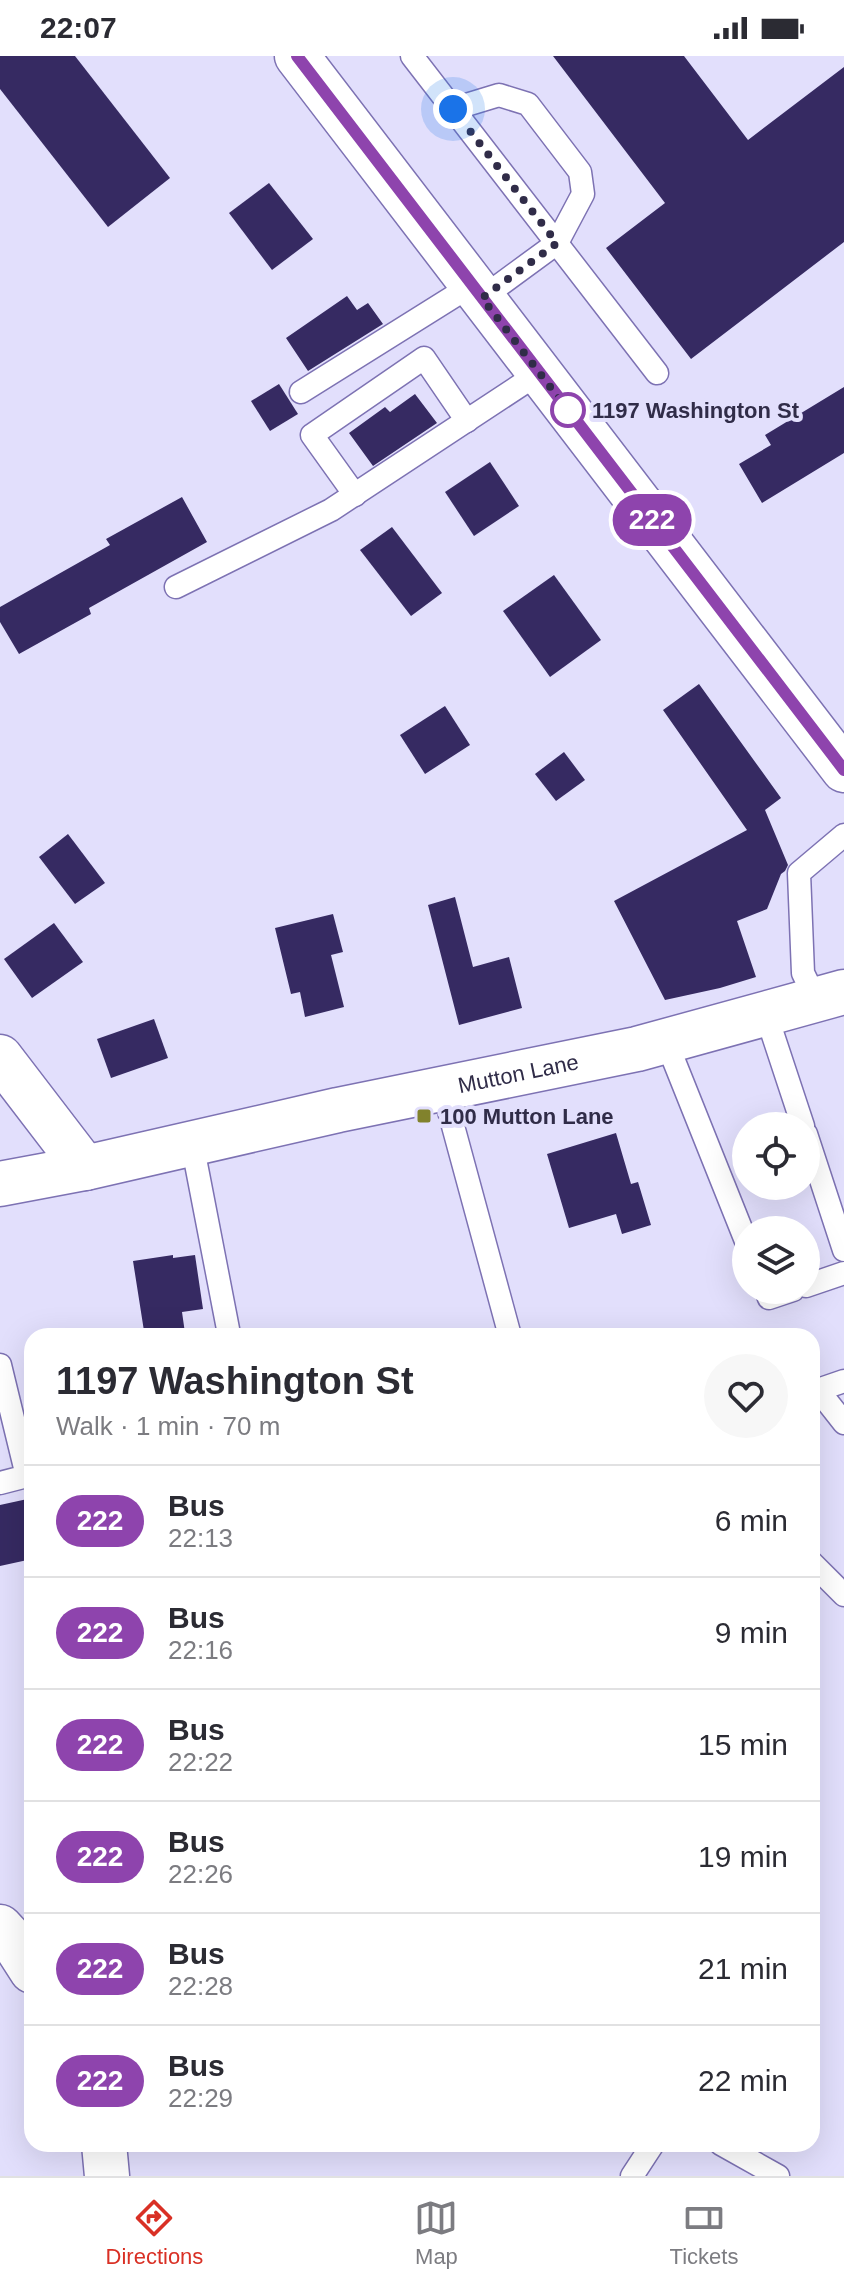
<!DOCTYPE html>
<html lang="en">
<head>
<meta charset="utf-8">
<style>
	:root { --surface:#fff; --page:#f7f7f7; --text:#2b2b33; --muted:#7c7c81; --line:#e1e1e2; --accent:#d93025 }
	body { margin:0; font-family:Arial,sans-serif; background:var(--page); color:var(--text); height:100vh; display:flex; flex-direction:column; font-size:30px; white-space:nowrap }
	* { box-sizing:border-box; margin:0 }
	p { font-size:26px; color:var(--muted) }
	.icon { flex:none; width:44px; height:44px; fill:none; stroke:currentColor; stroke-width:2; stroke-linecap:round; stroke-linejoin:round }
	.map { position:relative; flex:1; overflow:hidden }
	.panel { position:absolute; left:24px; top:1272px; width:796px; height:824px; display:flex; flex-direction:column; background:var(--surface); border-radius:24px; box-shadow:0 8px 32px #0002 }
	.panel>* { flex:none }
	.badge { padding:0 16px; border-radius:26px; font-size:28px; line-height:52px }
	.buttons { position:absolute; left:732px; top:1056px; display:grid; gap:16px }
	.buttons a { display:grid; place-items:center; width:88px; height:88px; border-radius:50%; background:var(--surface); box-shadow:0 8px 32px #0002; font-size:40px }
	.you { position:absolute; width:40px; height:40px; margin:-20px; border:6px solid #fff; border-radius:50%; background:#1a73e8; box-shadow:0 0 0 12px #1a73e833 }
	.map>.badge { position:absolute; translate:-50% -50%; box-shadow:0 0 0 4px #fff }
	.round { display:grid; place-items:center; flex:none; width:84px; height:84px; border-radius:42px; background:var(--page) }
	.head { display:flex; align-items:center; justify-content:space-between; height:136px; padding:0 32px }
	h1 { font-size:38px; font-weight:800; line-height:60px }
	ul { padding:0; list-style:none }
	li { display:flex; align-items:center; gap:24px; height:112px; padding:0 32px; border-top:2px solid var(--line) }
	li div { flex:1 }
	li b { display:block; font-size:30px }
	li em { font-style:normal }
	li .badge { min-width:88px; font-weight:700; text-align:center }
	.status { display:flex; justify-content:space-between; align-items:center; height:56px; padding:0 40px; background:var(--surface); direction:ltr }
	.status svg { height:22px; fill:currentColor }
	.dock { display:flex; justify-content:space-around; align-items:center; height:112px; border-top:2px solid var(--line); background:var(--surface); font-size:22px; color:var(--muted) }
	.dock a { display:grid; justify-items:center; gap:4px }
	.dock .on { color:var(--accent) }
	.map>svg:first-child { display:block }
</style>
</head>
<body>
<div class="status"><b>22:07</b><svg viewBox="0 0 49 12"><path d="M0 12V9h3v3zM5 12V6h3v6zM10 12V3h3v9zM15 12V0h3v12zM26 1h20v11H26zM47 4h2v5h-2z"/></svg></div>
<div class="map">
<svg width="844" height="2120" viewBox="0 0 844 2120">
	<rect width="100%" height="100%" fill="#e2dffc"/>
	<g fill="#362a62">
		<path d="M0,0H75L170,122L108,171L0,33Z"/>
		<path d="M553,0H684L748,84L844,11V186L691,303L606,192L665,147Z"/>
		<path d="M269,127L313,183L272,214L229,157Z"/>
		<path d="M347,240L357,254L368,247L383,268L308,315L286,282Z"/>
		<path d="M279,328L298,358L270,375L251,345Z"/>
		<path d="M844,331V397L762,447L739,408L771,389L765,379Z"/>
		<path d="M415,338L437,367L373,410L349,377L385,351L390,356Z"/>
		<path d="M490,406L519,450L474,480L445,436Z"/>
		<path d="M182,441L207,486L89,552L91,558L19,598L0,566V551L110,489L106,483Z"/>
		<path d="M392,471L442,537L411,560L360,494Z"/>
		<path d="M554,519L601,584L550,621L503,555Z"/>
		<path d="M699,628L781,742L765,754L788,809L785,815L781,818L767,853L737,865L756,921L720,932L665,944L614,845L747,774L663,654Z"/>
		<path d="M445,650L470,689L425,718L400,679Z"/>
		<path d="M564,696L585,724L556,745L535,718Z"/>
		<path d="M68,778L105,827L75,848L39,801Z"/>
		<path d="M455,841L473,911L509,901L522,952L459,969L428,849Z"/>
		<path d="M333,858L343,896L331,899L344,951L305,961L300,936L291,938L275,872Z"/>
		<path d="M54,867L83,906L32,942L4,903Z"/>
		<path d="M154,963L168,1002L111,1022L97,983Z"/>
		<path d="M616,1077L631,1128L638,1126L651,1169L622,1178L616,1158L569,1172L547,1098Z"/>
		<path d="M173,1199V1202L195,1199L203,1253L182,1256L185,1277L158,1280L157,1273L144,1275L133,1205Z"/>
		<path d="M32,1442V1503L0,1510V1449Z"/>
	</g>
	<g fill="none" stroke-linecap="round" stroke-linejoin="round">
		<g stroke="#7d72b3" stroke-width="25">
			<g id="service">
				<path d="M412,0L657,317"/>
				<path d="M453,53L499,39L528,48L580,116L583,138L557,187L482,242"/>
				<path d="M301,336L472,229"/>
				<path d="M355,439L312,379L424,302L467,365"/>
				<path d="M176,531L331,454L539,317"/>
				<path d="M816,944L803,917L799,817L844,779"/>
				<path d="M766,958L803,1070"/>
				<path d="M666,985L746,1185"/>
				<path d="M443,1033L510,1280"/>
				<path d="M806,1078L844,1194"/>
				<path d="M192,1087L228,1273"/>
				<path d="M806,1230L844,1217"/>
				<path d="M766,1234L769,1242L793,1234"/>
				<path d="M0,1309L27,1420L0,1427"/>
				<path d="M818,1334L844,1367"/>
				<path d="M812,1336L844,1325"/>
				<path d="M812,1507L844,1539"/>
				<path d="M721,2088L778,2120"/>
				<path d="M632,2120L653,2088"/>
			</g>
		</g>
		<g stroke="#7d72b3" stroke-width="47">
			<g id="minor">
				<path d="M0,1001L85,1112"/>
				<path d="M0,1871L12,1884L32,1915"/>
				<path d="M104,2088L107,2120"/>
			</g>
		</g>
		<g stroke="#7d72b3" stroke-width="47">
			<g id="tertiary">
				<path id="s1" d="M0,1128L85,1112L338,1054L637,993L844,936"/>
			</g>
		</g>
		<g stroke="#7d72b3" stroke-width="47">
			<path id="primary" d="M297,0L844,714"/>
		</g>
		<use href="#service" stroke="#fff" stroke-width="22"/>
		<use href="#minor" stroke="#fff" stroke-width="44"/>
		<use href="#tertiary" stroke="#fff" stroke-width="44"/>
		<use href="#primary" stroke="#fff" stroke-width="44"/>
	</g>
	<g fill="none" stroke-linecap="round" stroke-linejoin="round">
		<g stroke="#fff" stroke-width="18">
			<path id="line" d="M297,0L844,714"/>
		</g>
		<use href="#line" stroke="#8e44ad" stroke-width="12"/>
		<path stroke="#302c48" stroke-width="8" stroke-dasharray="0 14.4" d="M453,53L557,187L482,242L568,354"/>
	</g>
	<circle fill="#fff" stroke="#8e44ad" stroke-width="4" cx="568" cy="354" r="16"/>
	<rect fill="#81822c" stroke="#e2dffc" stroke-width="3" x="416" y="1052" width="16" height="16" rx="4"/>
	<g text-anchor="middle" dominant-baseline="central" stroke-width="8" stroke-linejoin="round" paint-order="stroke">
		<g font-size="22" font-weight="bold" fill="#302c48" stroke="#e2dffc" text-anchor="start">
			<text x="592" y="354">1197 Washington St</text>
		</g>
		<g font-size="22" fill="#302c48" stroke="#e2dffc">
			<text stroke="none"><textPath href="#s1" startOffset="530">Mutton Lane</textPath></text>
		</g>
		<g font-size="22" font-weight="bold" fill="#302c48" stroke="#e2dffc" text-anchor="start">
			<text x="440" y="1060">100 Mutton Lane</text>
		</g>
	</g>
</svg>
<div class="buttons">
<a><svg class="icon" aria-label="locate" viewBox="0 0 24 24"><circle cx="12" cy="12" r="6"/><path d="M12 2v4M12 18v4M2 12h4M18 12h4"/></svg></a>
<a><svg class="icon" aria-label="layers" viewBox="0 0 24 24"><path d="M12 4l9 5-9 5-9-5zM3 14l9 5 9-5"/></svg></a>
</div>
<div class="you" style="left:453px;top:53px"></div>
<b class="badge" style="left:652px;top:464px;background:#8e44ad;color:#fff">222</b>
<section class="panel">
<div class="head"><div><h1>1197 Washington St</h1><p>Walk · 1 min · 70 m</p></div><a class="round"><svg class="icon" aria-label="heart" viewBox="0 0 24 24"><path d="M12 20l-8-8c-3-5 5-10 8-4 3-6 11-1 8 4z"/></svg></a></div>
<ul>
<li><span class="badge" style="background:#8e44ad;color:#fff">222</span><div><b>Bus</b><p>22:13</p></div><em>6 min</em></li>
<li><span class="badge" style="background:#8e44ad;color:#fff">222</span><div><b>Bus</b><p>22:16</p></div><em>9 min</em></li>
<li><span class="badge" style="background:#8e44ad;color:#fff">222</span><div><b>Bus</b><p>22:22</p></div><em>15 min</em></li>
<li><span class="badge" style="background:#8e44ad;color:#fff">222</span><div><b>Bus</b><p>22:26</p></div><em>19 min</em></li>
<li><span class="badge" style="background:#8e44ad;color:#fff">222</span><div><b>Bus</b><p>22:28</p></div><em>21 min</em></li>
<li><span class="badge" style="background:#8e44ad;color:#fff">222</span><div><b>Bus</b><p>22:29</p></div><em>22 min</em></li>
</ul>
</section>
</div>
<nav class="dock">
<a class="on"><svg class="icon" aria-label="directions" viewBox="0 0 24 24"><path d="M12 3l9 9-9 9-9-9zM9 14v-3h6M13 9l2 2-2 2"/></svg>Directions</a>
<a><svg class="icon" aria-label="map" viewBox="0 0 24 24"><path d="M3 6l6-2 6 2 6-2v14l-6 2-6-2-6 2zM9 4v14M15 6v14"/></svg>Map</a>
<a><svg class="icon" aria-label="tickets" viewBox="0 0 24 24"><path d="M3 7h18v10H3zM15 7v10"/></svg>Tickets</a>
</nav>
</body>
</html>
